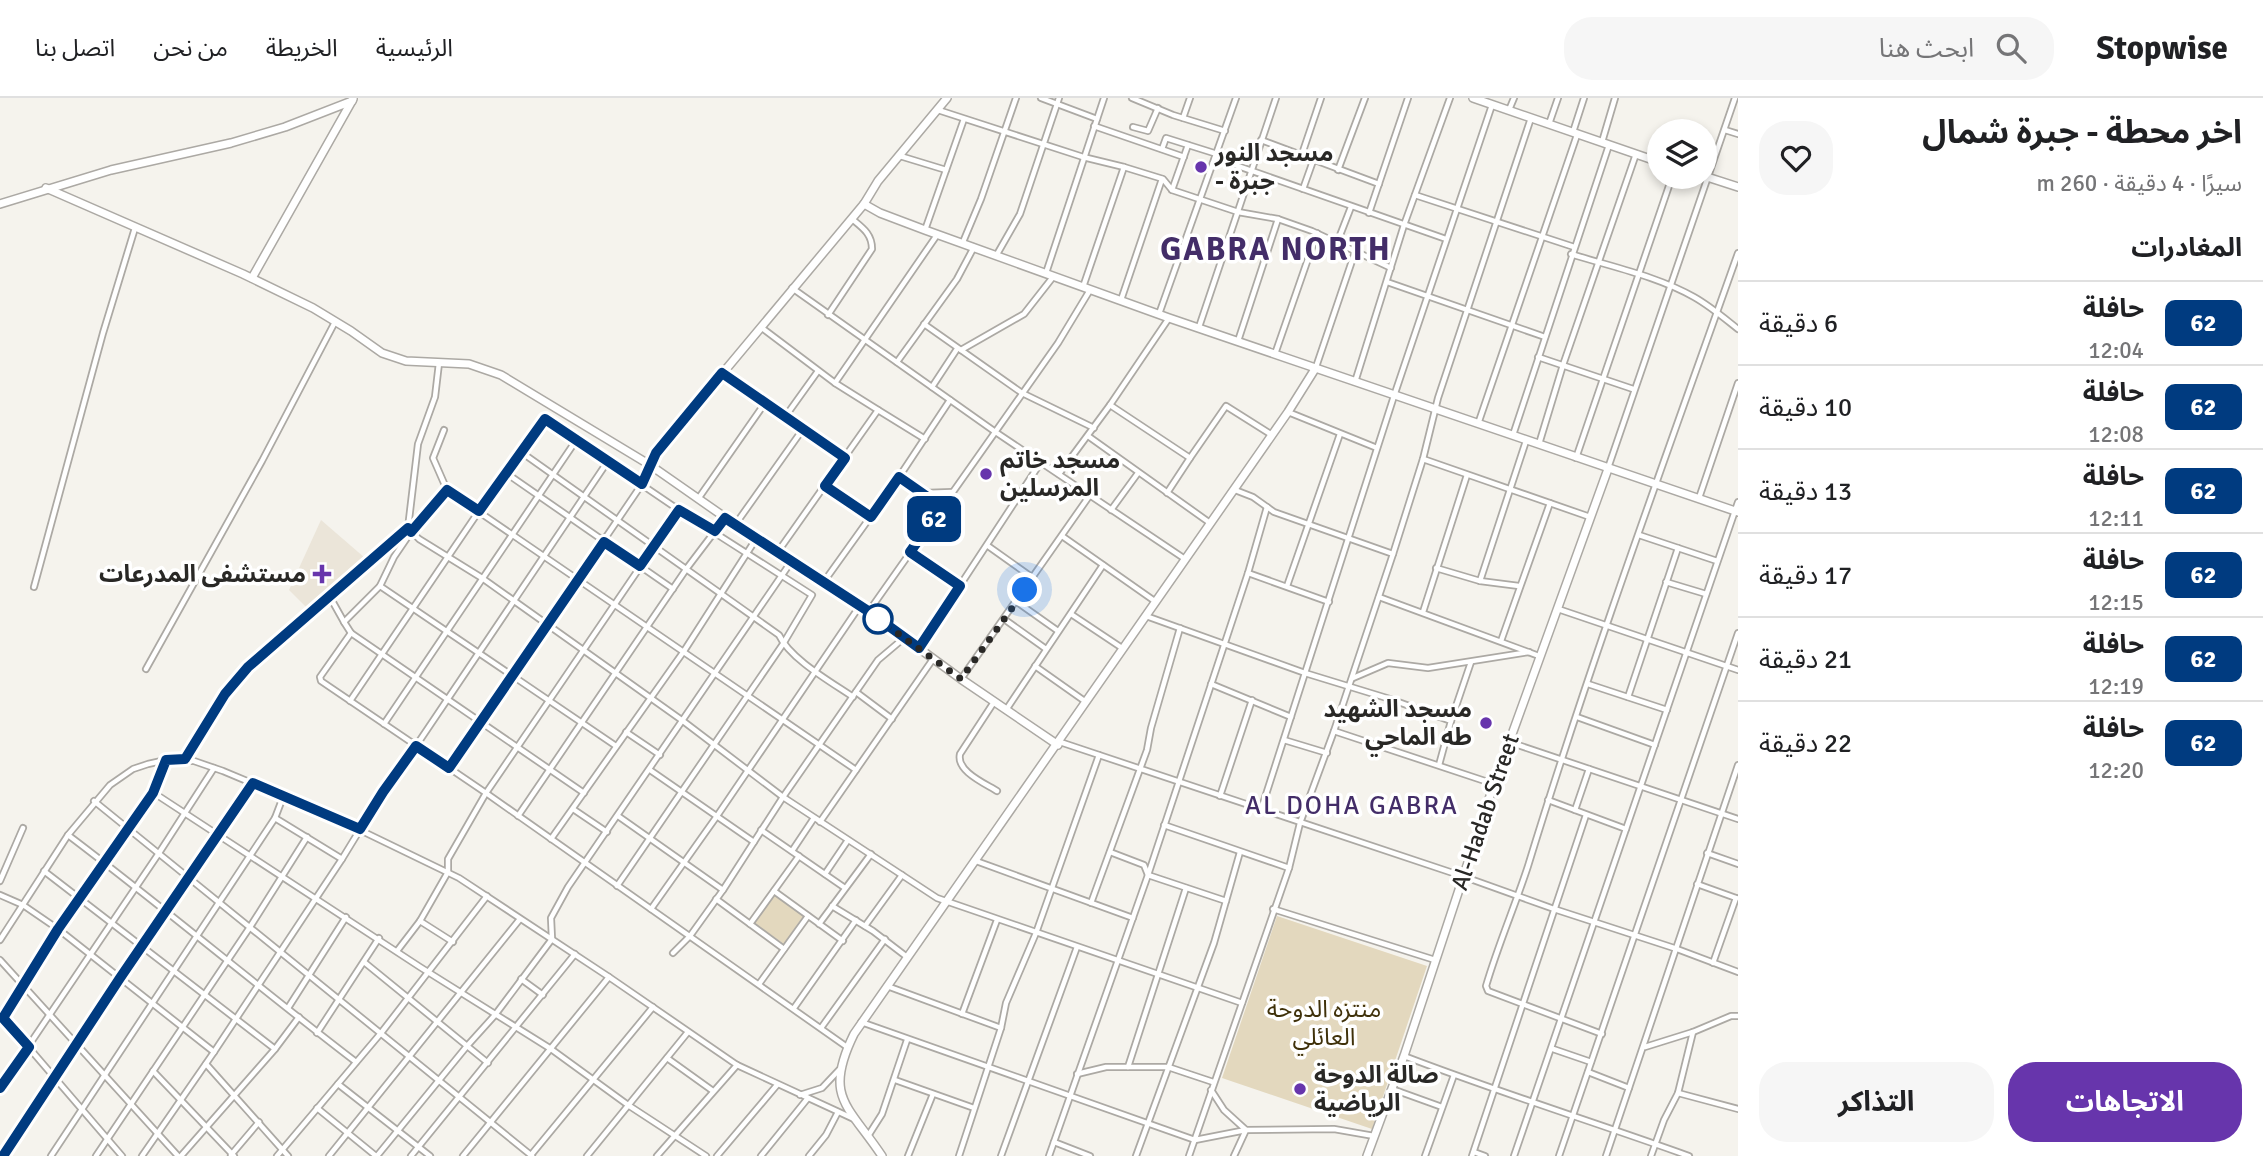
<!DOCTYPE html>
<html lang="ar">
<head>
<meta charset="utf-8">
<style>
	:root { --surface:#fff; --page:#f6f6f6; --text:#202124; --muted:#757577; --line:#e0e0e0; --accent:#6735ac }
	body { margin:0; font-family:Signika,"Noto Sans Arabic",sans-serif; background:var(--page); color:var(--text); direction:rtl; height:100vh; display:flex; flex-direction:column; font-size:26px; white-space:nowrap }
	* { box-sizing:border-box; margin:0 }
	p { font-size:23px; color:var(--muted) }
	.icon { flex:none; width:38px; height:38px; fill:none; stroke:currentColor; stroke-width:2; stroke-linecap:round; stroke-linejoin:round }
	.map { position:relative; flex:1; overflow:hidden; direction:ltr }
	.panel { display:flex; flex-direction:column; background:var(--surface); width:525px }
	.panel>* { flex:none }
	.badge { padding:0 14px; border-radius:10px; font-size:24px; line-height:46px }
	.buttons { position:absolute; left:1647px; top:21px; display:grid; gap:14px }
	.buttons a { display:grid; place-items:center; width:70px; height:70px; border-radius:50%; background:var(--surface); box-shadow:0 4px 10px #0003; font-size:35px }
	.you { position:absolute; width:35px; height:35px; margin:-18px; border:5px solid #fff; border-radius:50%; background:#1a73e8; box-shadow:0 0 0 10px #1a73e833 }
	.map>.badge { position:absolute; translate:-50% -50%; box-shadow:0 0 0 4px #fff }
	h2 { padding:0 21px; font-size:26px; line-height:63px }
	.round { display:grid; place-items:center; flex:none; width:74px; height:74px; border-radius:28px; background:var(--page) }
	.head { display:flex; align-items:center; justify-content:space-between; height:119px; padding:0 21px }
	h1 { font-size:33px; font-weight:700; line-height:52px }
	.button { display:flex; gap:14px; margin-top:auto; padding:14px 21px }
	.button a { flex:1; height:80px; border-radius:28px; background:var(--accent); color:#fff; font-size:28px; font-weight:700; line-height:80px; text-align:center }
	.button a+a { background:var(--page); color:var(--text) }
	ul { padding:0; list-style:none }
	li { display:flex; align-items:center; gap:21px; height:84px; padding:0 21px; border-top:2px solid var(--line) }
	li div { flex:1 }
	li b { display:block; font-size:26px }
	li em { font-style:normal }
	li .badge { min-width:77px; font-weight:700; text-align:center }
	header { display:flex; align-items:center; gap:42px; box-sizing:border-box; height:98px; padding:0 35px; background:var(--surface); border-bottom:2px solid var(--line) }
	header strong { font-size:33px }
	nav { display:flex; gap:38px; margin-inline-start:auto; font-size:24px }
	.search { width:490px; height:63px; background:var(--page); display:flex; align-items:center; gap:18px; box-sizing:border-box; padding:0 24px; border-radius:28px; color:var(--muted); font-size:26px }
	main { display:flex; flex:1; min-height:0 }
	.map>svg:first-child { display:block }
</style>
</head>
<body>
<header>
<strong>Stopwise</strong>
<div class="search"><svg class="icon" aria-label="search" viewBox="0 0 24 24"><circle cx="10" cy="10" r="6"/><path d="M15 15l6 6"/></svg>ابحث هنا</div>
<nav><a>الرئيسية</a><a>الخريطة</a><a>من نحن</a><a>اتصل بنا</a></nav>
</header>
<main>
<section class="panel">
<div class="head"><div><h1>اخر محطة - جبرة شمال</h1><p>سيرًا · 4 دقيقة · 260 m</p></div><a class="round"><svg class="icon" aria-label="heart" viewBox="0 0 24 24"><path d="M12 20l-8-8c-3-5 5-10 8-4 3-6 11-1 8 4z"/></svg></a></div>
<h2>المغادرات</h2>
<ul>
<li><span class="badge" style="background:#003b80;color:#fff">62</span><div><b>حافلة</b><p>12:04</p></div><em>6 دقيقة</em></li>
<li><span class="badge" style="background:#003b80;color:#fff">62</span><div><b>حافلة</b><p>12:08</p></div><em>10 دقيقة</em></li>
<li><span class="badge" style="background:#003b80;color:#fff">62</span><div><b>حافلة</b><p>12:11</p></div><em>13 دقيقة</em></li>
<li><span class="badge" style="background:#003b80;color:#fff">62</span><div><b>حافلة</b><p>12:15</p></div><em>17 دقيقة</em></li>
<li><span class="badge" style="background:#003b80;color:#fff">62</span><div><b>حافلة</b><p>12:19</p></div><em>21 دقيقة</em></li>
<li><span class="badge" style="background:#003b80;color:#fff">62</span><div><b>حافلة</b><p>12:20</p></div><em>22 دقيقة</em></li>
</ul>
<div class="button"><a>الاتجاهات</a><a>التذاكر</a></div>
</section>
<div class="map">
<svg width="1738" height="1058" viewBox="0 0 1738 1058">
	<rect width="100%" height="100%" fill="#f5f3ed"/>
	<path fill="#ebe5d9" d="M321,422L365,460L308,511L289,492Z"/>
	<g fill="#e3d8be">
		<path d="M774,797L804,817L784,846L754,825Z"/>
		<path d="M1277,818L1427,868L1372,1031L1222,980Z"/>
	</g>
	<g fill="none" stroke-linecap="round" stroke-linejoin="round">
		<g stroke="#aca9a4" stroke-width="8">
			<g id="street">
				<path d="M1041,0L1097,21"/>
				<path d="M1132,0L1173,17L1225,33"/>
				<path d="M938,12L1083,59L1124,69L1163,81L1172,92L1238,114L1278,121L1312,133L1391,170"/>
				<path d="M1509,12L1514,0"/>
				<path d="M1183,20L1190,0"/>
				<path d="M1549,26L1558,0"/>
				<path d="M1094,28L1184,59"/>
				<path d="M1133,29L1148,33L1158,10"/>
				<path d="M1725,32L1738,36"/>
				<path d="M1573,34L1584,0"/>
				<path d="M1261,42L1379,86"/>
				<path d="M1602,44L1615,0"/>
				<path d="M1162,51L1166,40L1217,56"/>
				<path d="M900,58L946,72"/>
				<path d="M1301,59L1321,0"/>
				<path d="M1215,60L1446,141"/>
				<path d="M1338,72L1365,0"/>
				<path d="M1303,91L1313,63"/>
				<path d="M1172,92L1188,47"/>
				<path d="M1415,97L1574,149"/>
				<path d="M1369,115L1408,0"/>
				<path d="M925,132L964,21"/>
				<path d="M963,144L981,101L1016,0"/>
				<path d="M1337,145L1351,109"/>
				<path d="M1571,156C1612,169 1657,178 1694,199C1710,208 1724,220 1738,231"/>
				<path d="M996,158L1020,116L1059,0"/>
				<path d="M1046,175L1104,0"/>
				<path d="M1387,184L1545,239"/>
				<path d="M1083,189L1124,69"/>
				<path d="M792,190L994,333L1185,461"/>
				<path d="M1121,202L1162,81"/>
				<path d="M1159,216L1236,0"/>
				<path d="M828,217L872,151C872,136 863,130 852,121"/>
				<path d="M924,226L1022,295L1094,330"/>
				<path d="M1199,229L1276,0"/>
				<path d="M762,230L835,285L937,137"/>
				<path d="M1238,243L1278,121"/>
				<path d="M961,252L1024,216L1053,179"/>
				<path d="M1275,256L1317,135"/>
				<path d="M1538,259L1633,291"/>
				<path d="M897,264L957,181L974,149"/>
				<path d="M1316,269L1355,154"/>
				<path d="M722,275L844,360"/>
				<path d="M1355,284L1404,127L1450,0"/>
				<path d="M835,285L878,312"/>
				<path d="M932,289L957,251"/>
				<path d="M1110,307L1190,360L1167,395"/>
				<path d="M1288,314L1377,350"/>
				<path d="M785,319L818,273"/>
				<path d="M1478,326L1577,37"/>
				<path d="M444,332L433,360L447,392L411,434L394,459L380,488L344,524L351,535L320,579L321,583L486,695L847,949"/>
				<path d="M1513,337L1609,47"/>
				<path d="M1088,338L1210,425"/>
				<path d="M1539,346L1563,267L1636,56"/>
				<path d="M521,354L779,537C790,561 831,584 853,599"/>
				<path d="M1190,360L1226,308L1272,337"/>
				<path d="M1576,360L1672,79"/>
				<path d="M1423,361L1590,419"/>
				<path d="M1608,370L1735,0"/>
				<path d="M506,375L673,491"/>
				<path d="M1059,376L1110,307L1169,220"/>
				<path d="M899,379L942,409"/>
				<path d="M826,388L871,419"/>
				<path d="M447,392L856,672"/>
				<path d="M1235,392L1253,399L1274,414L1393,456"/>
				<path d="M923,395L952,394"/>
				<path d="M1699,400L1738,285"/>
				<path d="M698,401L765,305"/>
				<path d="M1111,412L1138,375"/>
				<path d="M735,427L803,331"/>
				<path d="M408,430L419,441L482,480L683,623L783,699L937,800L1242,905"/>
				<path d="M1639,437L1717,463"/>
				<path d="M1062,438L1156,504"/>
				<path d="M988,448L1033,480"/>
				<path d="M910,454L960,488"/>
				<path d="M777,455L878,312L925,341"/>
				<path d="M1436,470L1480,483L1519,488"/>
				<path d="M1248,475L1329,504"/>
				<path d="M1480,483L1526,343"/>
				<path d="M1666,484L1706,496"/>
				<path d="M823,485L899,379L950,302"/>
				<path d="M380,488L616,648"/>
				<path d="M1287,488L1340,336"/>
				<path d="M34,489L103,235L135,130"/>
				<path d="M330,499L344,524"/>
				<path d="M1379,499L1539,558"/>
				<path d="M1017,504L1058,533"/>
				<path d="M1558,511L1738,572"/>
				<path d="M869,513L1058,245L1090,192"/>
				<path d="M1423,514L1467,377"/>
				<path d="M1071,516L1122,550"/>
				<path d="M1146,518L1305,575L1390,601L1451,623L1439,667"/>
				<path d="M1004,521L1046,551"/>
				<path d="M351,535L584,695"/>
				<path d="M1501,543L1550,405"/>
				<path d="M919,550L1041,364"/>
				<path d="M1035,568L1086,604"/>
				<path d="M146,571L262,363L335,224"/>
				<path d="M1353,580L1388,565L1428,570L1529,554"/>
				<path d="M961,581L1090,397"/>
				<path d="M1211,586L1291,619"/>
				<path d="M1588,586L1667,612"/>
				<path d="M856,594L892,621"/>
				<path d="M1628,599L1678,450"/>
				<path d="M350,603L479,413L545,321L679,412L812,497L783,546L617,788"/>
				<path d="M994,604L960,656C956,673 984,685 997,693"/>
				<path d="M1006,612L1103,467"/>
				<path d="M1577,619L1655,647"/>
				<path d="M1451,623L1471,564"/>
				<path d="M384,626L577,341"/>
				<path d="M1334,633L1494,686"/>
				<path d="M626,634L660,657"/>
				<path d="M1284,642L1327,655"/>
				<path d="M1060,644L1462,778L1554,811L1677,851L1738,874"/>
				<path d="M1509,644L1738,721"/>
				<path d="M185,661L225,596L248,569L408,430L418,346L435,299L439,265"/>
				<path d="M449,670L642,386L650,367"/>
				<path d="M650,672L754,744"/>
				<path d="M154,695L420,869L551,951L628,1007L706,1058"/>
				<path d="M1220,698L1252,602"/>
				<path d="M283,699L275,720L342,761"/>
				<path d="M1548,702L1626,731"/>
				<path d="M94,703L532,1058"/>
				<path d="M573,711L607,734"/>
				<path d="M1261,712L1394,298L1492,7"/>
				<path d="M1575,712L1589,671"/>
				<path d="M518,718L687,470L725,420"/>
				<path d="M618,718L723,792"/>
				<path d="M820,724L933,561"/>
				<path d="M1164,727L1289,770"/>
				<path d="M761,732L845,790"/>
				<path d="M68,737C166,811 259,890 356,964"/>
				<path d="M551,741L684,553L756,441"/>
				<path d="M792,753L814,720"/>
				<path d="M1110,754L1144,767L1148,777L1226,803L1240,754"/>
				<path d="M1707,755L1738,766"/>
				<path d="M976,763L1133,820"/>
				<path d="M44,773L275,951"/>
				<path d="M825,776L848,742"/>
				<path d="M0,783L23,730"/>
				<path d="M1697,786L1736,800"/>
				<path d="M774,793L843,843"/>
				<path d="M0,797L23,807L58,831L214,954"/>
				<path d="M716,801L784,851"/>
				<path d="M1091,805L1147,652L1151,630L1180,530"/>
				<path d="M832,808L873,833L907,859"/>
				<path d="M651,811L717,718L859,509"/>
				<path d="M1273,811L1435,862"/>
				<path d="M420,823L453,844"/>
				<path d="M750,826L799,758"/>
				<path d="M819,826L871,756"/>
				<path d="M865,828L902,777"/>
				<path d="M0,842L68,737L110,687L133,671L148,666L166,662L194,663L223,673L333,719L459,780L609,879L737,967L854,1021"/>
				<path d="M397,853L420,823L448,774V761L486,695L679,412"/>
				<path d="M673,855L690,838L723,792L783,699L878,562L904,540"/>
				<path d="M0,862L178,1058"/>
				<path d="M364,864L488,965"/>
				<path d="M1713,865L1736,800"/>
				<path d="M521,881L543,897"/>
				<path d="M759,886L808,818"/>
				<path d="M887,888L1001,930"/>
				<path d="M288,910L346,819"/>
				<path d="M794,910L856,822"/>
				<path d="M0,916L122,1058"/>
				<path d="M962,916L997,822"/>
				<path d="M0,924L58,831L154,695L166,662"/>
				<path d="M861,924L1195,1042L1246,1032L1334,1031L1374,1038"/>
				<path d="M821,930L885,841"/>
				<path d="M317,935L379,840"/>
				<path d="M1602,936L1488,893L1486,888C1498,847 1515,808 1528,768C1591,562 1666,358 1738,155"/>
				<path d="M1645,949L1693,934L1731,918H1738"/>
				<path d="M1553,951L1591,964"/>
				<path d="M1404,958C1498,994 1594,1024 1689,1058"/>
				<path d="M667,960L713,993"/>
				<path d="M206,966L288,1058"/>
				<path d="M1128,969L1186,790"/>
				<path d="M153,973L234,1058"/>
				<path d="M1588,974L1629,990"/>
				<path d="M1077,976L1106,969H1168L1213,984"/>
				<path d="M895,982L974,1010"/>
				<path d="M338,986L430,1058"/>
				<path d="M0,990L159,755L214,670"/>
				<path d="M1392,991L1442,1009"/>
				<path d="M1211,992L1224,1012L1246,1032L1234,1058"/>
				<path d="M1678,995L1738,1011"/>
				<path d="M800,997L822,990L839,972"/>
				<path d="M317,1010L376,1058"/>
				<path d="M868,1038L882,1016L907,942"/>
				<path d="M1054,1044L1090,1058"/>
				<path d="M1474,1054L1485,1058"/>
				<path d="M231,1057L259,1024"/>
				<path d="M531,1057L653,909"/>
				<path d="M3,1058L120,880L253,685"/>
				<path d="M51,1058L275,720"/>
				<path d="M96,1058L250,829L307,739"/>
				<path d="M142,1058L214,954L342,761L383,694L416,648L608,363"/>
				<path d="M181,1058L275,951L299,919"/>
				<path d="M277,1058L381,935L487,798"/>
				<path d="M329,1058L520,821"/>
				<path d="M377,1058L467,948L495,917L552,841L551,820L568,789L791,464"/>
				<path d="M411,1058L575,856"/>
				<path d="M463,1058L609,879"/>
				<path d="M587,1058L688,934"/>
				<path d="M657,1058L737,967"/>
				<path d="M717,1058L777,987"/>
				<path d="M761,1058L808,1000"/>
				<path d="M809,1058L826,1037L838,1014"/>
				<path d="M908,1058L933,996"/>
				<path d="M959,1058L1001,930L1006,905L1036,835L1099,657"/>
				<path d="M1001,1058L1077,849"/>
				<path d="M1049,1058L1148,777L1248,475L1267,409"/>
				<path d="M1136,1058L1214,845L1226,803"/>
				<path d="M1189,1058L1289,770L1300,725L1334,633L1393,456L1423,361L1438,300L1531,20"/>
				<path d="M1425,1058L1454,977"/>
				<path d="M1472,1058L1586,717"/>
				<path d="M1514,1058L1738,404"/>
				<path d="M1559,1058L1738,535"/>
				<path d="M1606,1058L1738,667"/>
				<path d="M1651,1058L1664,1022L1678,995L1693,934"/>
			</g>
		</g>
		<g stroke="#aca9a4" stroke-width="10">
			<g id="secondary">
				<path d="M1473,0L1659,64"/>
				<path d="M1704,78L1738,89"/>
				<path d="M46,90L243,176L313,210L351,233L382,255L406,263L469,266L501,277L650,367L756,441L868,513L961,581L1058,647"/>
				<path d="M0,106L111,72L231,45L285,29L352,3"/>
				<path d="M864,106L880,115L925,132L1169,220L1738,414"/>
				<path d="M252,180L353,1"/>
				<path d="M650,367L656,355L864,106L878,83L947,0"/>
				<path d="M882,1058C848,1007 823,999 854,936L1288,314L1315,271"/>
				<path d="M1367,1058L1404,958L1494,686L1608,371"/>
			</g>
		</g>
		<use href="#street" stroke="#fff" stroke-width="4.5"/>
		<use href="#secondary" stroke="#fff" stroke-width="7"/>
	</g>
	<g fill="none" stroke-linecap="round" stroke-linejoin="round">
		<g stroke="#fff" stroke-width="16">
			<path id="line" d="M0,990L29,949L3,920L58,831L153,695L166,662L185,661L225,596L248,569L408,430L411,434L447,392L479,413L545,321L642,386L656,355L722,275L845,360L825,388L871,419L899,379L942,409L910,454L960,488L919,550L868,513L725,420L715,433L679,412L640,468L604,444L449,670L416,648L383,694L360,731L253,685L120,880L3,1058"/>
		</g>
		<use href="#line" stroke="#003b80" stroke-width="10"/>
		<path stroke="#292826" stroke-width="7" stroke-dasharray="0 12.6" d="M878,521L961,581L1025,492"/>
	</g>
	<g fill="#6735ac" stroke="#fff" stroke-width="2.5">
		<circle cx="1201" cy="69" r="7"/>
		<circle cx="986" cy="376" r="7"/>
		<path d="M318.5 465.5h7v7h7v7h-7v7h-7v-7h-7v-7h7z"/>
		<circle cx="1486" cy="625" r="7"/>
		<circle cx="1300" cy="991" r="7"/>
	</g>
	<circle fill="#fff" stroke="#003b80" stroke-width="3.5" cx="878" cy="521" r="14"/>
	<g text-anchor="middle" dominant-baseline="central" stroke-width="7" stroke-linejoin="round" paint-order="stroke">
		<g font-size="24" font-weight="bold" fill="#292826" stroke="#fff" text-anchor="start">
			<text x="1215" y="55">مسجد النور<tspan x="1215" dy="28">- جبرة</tspan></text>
			<text x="1000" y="362">مسجد خاتم<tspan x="1000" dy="28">المرسلين</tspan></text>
			<text x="306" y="476" text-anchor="end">مستشفى المدرعات</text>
			<text x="1472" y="611" text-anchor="end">مسجد الشهيد<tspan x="1472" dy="28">طه الماحي</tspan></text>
			<text x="1314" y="977">صالة الدوحة<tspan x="1314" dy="28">الرياضية</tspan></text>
		</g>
		<g font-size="24" fill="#292826" stroke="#fff">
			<text transform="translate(1485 714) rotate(-71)">Al-Hadab Street</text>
		</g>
		<g font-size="24" fill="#3f310a" stroke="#fff">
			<text x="1324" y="911">منتزه الدوحة<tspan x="1324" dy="28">العائلي</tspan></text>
		</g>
		<g font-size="26" letter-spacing="2" fill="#432d68" stroke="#fff">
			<text x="1352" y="708">AL DOHA GABRA</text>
		</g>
		<g font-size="32" font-weight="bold" letter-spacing="2" fill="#432d68" stroke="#fff">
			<text x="1276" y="151">GABRA NORTH</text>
		</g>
	</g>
</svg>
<div class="buttons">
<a><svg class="icon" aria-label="layers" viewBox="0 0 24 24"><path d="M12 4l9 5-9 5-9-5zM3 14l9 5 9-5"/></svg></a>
</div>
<div class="you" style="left:1025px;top:492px"></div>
<b class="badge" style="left:934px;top:421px;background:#003b80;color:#fff">62</b>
</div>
</main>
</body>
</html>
